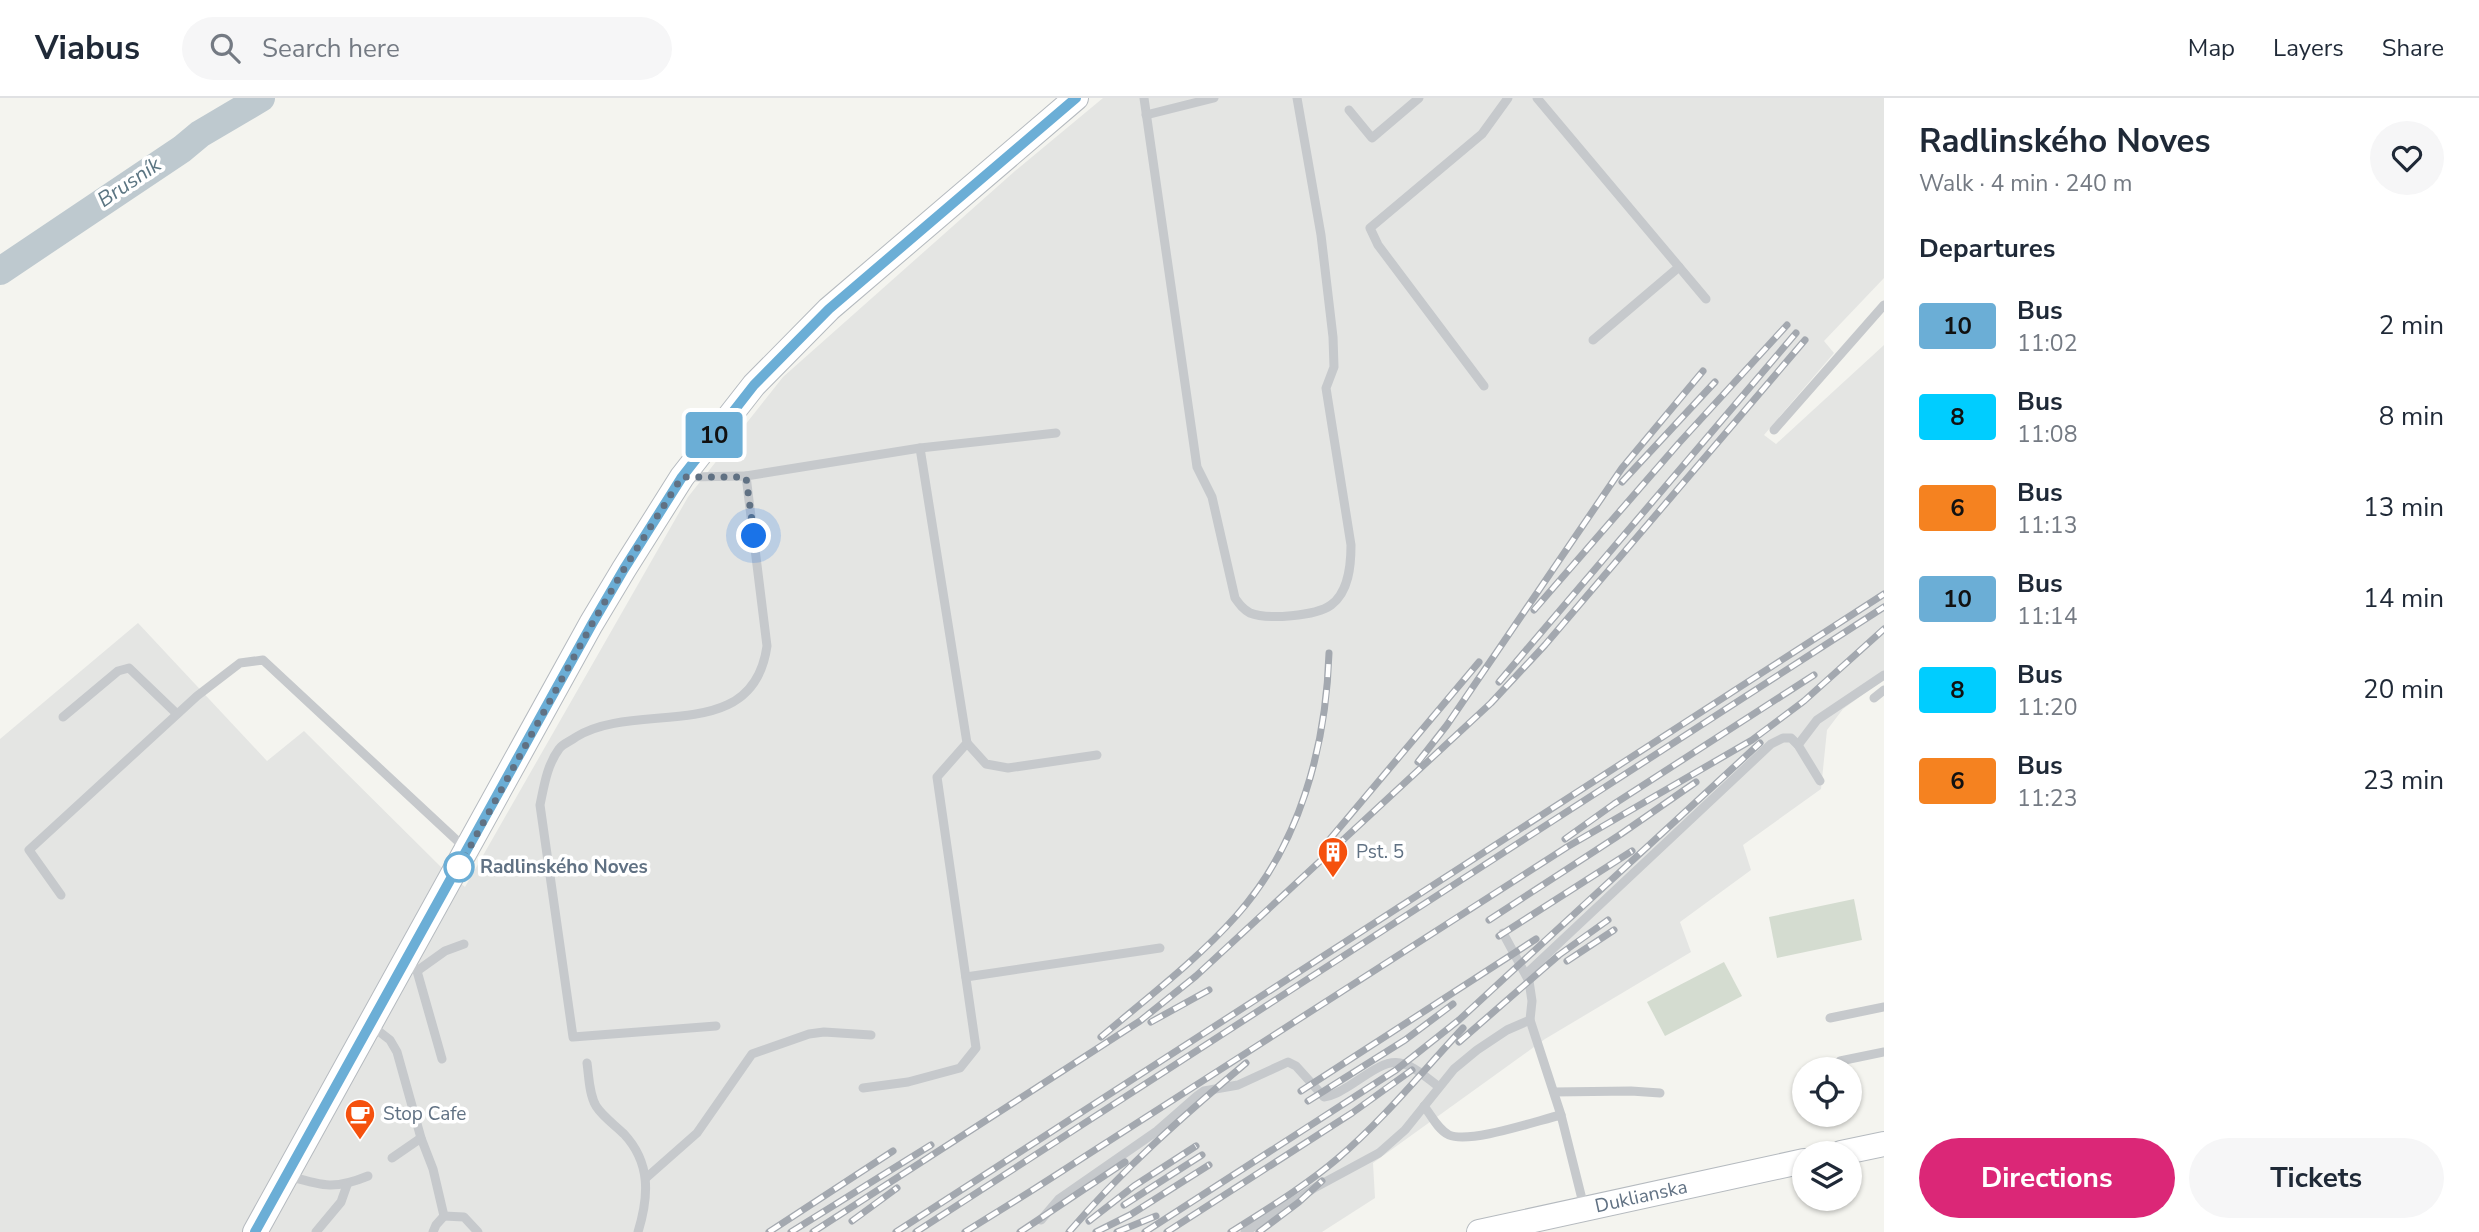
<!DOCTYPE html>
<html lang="en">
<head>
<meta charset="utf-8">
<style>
	:root { --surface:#fff; --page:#f6f6f7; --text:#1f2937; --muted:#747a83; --line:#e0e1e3; --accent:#db2777 }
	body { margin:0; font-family:"Nunito Sans",sans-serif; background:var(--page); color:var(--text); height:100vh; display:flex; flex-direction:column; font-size:26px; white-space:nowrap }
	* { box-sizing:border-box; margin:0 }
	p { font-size:23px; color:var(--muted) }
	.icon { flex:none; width:38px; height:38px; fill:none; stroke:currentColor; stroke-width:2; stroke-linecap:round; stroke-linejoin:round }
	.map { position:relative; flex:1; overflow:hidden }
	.details { display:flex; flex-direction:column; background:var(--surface); width:595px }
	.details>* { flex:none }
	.badge { padding:0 14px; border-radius:5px; font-size:24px; line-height:46px }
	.controls { position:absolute; left:1792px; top:959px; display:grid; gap:14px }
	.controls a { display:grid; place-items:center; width:70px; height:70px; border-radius:50%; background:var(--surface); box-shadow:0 2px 5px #0004; font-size:35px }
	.you { position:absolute; width:35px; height:35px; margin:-18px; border:5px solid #fff; border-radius:50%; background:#1a73e8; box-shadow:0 0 0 10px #1a73e833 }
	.map>.badge { position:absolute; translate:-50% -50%; box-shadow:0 0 0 4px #fff }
	h2 { padding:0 35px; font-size:26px; line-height:63px }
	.round { display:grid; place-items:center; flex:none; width:74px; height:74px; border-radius:37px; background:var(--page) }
	.headline { display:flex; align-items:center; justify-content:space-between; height:119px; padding:0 35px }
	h1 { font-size:33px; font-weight:700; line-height:52px }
	.cta { display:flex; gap:14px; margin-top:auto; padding:14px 35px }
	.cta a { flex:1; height:80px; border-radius:42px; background:var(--accent); color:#fff; font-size:28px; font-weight:700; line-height:80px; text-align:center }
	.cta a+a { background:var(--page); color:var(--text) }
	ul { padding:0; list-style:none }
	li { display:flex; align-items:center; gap:21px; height:91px; padding:0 35px }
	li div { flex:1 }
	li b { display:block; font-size:26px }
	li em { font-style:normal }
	li .badge { min-width:77px; font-weight:700; text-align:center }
	header { display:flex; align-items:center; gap:42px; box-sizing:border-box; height:98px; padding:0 35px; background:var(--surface); border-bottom:2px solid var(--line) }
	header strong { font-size:33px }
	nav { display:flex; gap:38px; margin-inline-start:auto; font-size:24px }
	.search { width:490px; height:63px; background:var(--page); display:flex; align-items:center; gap:18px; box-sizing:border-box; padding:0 24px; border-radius:38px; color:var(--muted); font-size:26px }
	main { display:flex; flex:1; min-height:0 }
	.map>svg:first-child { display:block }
</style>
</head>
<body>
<header>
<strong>Viabus</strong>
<div class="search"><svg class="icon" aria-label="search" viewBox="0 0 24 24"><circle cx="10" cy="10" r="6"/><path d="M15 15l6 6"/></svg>Search here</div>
<nav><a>Map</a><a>Layers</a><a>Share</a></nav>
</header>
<main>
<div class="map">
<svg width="1884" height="1134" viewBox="0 0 1884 1134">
	<rect width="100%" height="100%" fill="#f4f4ef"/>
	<path fill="#e4e5e3" d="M1103,0H1884V180L1824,243L1834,255L1764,337L1776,346L1884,247V581L1843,611L1827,632L1821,691L1743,747L1751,772L1680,824L1691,854L1545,941L1373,1065L1375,1100L1322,1134H0V641L138,525L267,663L304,633L440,768L465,789L688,399L783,279L1015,73Z"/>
	<g fill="#d4dcd0">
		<path d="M1854,801L1862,842L1777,860L1769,819Z"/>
		<path d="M1724,864L1742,898L1665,938L1647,904Z"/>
	</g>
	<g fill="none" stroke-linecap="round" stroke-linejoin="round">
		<path stroke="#bec9cf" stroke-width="28" d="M0,173L182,51L200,36L261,0"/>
		<g stroke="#b5babf" stroke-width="26">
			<g id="secondary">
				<path d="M1841,1055L1884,1046"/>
				<path d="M255,1134L591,526L624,471L682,379L754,287L829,211L1076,0"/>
				<path id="s1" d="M1479,1134L1804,1063"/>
			</g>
		</g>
		<g stroke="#c6c9cc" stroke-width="9">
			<path d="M1144,0L1197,369L1212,399L1235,500C1240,507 1243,511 1250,515C1267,522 1316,518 1331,507C1349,494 1351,467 1351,447L1326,290L1334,269L1333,239L1321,137L1297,0"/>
			<path d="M1537,0L1706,201"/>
			<path d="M1349,12L1372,40L1419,0"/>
			<path d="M1146,17L1214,0"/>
			<path d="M1593,242L1679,169"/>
			<path d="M1484,288L1378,147L1370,130L1482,36L1508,0"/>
			<path d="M1774,332L1884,207"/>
			<path d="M920,350L1056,335"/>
			<path d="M746,378L920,350L967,645L937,679L976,950L960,970L908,984L863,990"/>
			<path d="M688,379L746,378L767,548C753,649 637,601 576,639C571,643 562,646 559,651C547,667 544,688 540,707L573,939L716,928"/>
			<path d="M1874,600L1884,592"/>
			<path d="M63,619L118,573L129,570L177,616"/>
			<path d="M967,645L986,666L1008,670L1097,657"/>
			<path d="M1798,647L1817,622L1884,577"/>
			<path d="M61,797L29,752L197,598L240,565L263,562L464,749"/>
			<path d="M1503,835L1529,883L1532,903L1530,922L1561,1017"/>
			<path d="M407,866L417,873L442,961"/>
			<path d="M417,873L445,853L464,846"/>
			<path d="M1526,876L1771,646L1783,640H1791L1798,647L1820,683"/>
			<path d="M966,879L1160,850"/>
			<path d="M1830,920L1884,909"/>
			<path d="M372,928L390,942L397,954L421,1040L433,1071L444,1118L436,1127L433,1134"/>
			<path d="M1840,963L1884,954"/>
			<path d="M587,965C589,979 589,996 596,1008C603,1019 615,1027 624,1036C651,1065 649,1098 638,1134"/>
			<path d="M1554,994L1631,993L1660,995"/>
			<path d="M1424,1008C1431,1017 1438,1032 1449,1037C1470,1046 1536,1023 1561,1017L1584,1109"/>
			<path d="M392,1060L421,1040"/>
			<path d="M289,1078C323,1088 334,1092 368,1078"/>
			<path d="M646,1080L697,1035L752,956L809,936L824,934L871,937"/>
			<path d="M444,1118L464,1119L478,1134"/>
			<path d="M1041,1122L1059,1101L1157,1033L1197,998L1204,993L1238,987L1288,964L1296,968L1324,999C1333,998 1341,993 1349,988C1393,959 1396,954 1439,989"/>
			<path d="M316,1134L341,1104L347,1087"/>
			<path d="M1245,1134L1316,1089L1379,1055L1405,1032L1454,971L1477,952L1507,932L1530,922"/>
		</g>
		<use href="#secondary" stroke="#fff" stroke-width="24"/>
		<g stroke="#a3a8af" stroke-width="7">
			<g id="rail">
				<path d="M1622,384L1715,284"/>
				<path d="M1534,512L1679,345L1787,227"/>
				<path d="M1499,584L1796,235"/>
				<path d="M1418,664L1447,627L1622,370L1703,273"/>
				<path d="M1330,741L1479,564"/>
				<path d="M1565,741L1614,706L1814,577"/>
				<path d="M1489,822L1621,736L1696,684"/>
				<path d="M1499,838L1632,753"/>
				<path d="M1567,863L1614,832"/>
				<path d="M1151,924L1209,892"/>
				<path d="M1101,939C1147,900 1197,862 1237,817C1300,746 1326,649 1329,555"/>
				<path d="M1459,944L1559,857L1608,822"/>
				<path d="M1301,993L1536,841"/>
				<path d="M1308,1003L1405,942L1453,906"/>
				<path d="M1124,1107L1202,1057"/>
				<path d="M852,1123L897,1090"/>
				<path d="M1089,1123L1134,1088L1196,1048"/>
				<path d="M769,1134L893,1053"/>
				<path d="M791,1134L931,1047"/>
				<path d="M813,1134L1140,923L1196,878L1491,605L1545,547L1805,242"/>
				<path d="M896,1134L1884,496"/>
				<path d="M916,1134L1884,509"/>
				<path d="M965,1134L1031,1093L1567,749L1752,642L1804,603L1884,531"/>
				<path d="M1020,1134L1125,1064"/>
				<path d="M1069,1134C1123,1071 1183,1018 1246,965"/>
				<path d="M1096,1134L1130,1117L1209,1067"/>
				<path d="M1117,1134L1156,1118"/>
				<path d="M1145,1134L1396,972L1459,922L1760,645"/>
				<path d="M1167,1134L1352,1015L1412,972"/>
				<path d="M1231,1134C1267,1111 1304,1089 1337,1061C1383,1022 1422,974 1463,930"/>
				<path d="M1259,1134L1299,1104L1322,1083"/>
			</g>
		</g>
		<use href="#rail" stroke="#fff" stroke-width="4.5" stroke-dasharray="13" stroke-linecap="butt"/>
	</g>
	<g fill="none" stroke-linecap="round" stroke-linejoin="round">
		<g stroke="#fff" stroke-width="16">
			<path id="line" d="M255,1134L592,526L624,471L682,379L754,287L829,211L1076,0"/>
		</g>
		<use href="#line" stroke="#6baed6" stroke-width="10"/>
		<path stroke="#607183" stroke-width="7" stroke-dasharray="0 12.6" d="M459,769L592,526L624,471L682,379H746L754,438"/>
	</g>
	<defs>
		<g id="building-pin" transform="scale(1.575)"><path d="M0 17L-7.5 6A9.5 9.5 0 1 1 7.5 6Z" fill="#f5510e" stroke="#fff"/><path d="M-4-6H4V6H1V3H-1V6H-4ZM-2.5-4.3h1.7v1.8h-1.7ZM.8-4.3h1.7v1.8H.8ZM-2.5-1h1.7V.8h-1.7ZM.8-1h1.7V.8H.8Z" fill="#fff"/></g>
		<g id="cafe-pin" transform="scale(1.575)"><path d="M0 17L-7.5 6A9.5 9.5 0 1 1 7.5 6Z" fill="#f5510e" stroke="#fff"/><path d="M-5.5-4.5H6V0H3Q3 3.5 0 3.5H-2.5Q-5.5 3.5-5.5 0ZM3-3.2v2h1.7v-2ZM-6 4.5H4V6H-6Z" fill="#fff"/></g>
	</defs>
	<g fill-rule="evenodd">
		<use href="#building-pin" x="1333" y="754"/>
		<use href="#cafe-pin" x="360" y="1016"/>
	</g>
	<circle fill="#fff" stroke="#6baed6" stroke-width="3.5" cx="459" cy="769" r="14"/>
	<g text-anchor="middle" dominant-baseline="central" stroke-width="7" stroke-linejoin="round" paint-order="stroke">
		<g font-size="19" fill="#607183" stroke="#fff" text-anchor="start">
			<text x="1356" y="754">Pst. 5</text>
			<text x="383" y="1016">Stop Cafe</text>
		</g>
		<g font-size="19" font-weight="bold" fill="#607183" stroke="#fff" text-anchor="start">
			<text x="480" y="769">Radlinského Noves</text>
		</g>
		<g font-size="19" fill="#607183" stroke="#fff">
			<text stroke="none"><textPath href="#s1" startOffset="166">Duklianska</textPath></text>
		</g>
		<g font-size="21" font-style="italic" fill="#5b7582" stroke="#fff">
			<text transform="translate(129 84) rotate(-34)">Brusník</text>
		</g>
	</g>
</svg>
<div class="controls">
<a><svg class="icon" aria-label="locate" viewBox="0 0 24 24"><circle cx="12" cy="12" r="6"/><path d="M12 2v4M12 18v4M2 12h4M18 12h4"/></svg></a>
<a><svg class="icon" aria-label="layers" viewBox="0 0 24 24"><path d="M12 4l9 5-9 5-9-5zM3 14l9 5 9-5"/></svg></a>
</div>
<div class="you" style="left:754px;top:438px"></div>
<b class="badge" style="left:714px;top:337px;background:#6baed6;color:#111">10</b>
</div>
<section class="details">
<div class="headline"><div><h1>Radlinského Noves</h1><p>Walk · 4 min · 240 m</p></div><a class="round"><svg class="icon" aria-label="heart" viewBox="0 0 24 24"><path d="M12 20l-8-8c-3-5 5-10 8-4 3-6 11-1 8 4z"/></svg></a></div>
<h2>Departures</h2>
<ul>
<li><span class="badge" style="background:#6baed6;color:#111">10</span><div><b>Bus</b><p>11:02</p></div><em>2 min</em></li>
<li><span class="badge" style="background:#00cdff;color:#111">8</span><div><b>Bus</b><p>11:08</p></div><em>8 min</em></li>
<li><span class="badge" style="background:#f58220;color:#111">6</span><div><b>Bus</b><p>11:13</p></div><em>13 min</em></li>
<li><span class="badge" style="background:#6baed6;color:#111">10</span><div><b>Bus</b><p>11:14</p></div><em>14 min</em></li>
<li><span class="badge" style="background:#00cdff;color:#111">8</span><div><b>Bus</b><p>11:20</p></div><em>20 min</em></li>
<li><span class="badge" style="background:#f58220;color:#111">6</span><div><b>Bus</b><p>11:23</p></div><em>23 min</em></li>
</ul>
<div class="cta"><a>Directions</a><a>Tickets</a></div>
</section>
</main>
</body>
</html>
